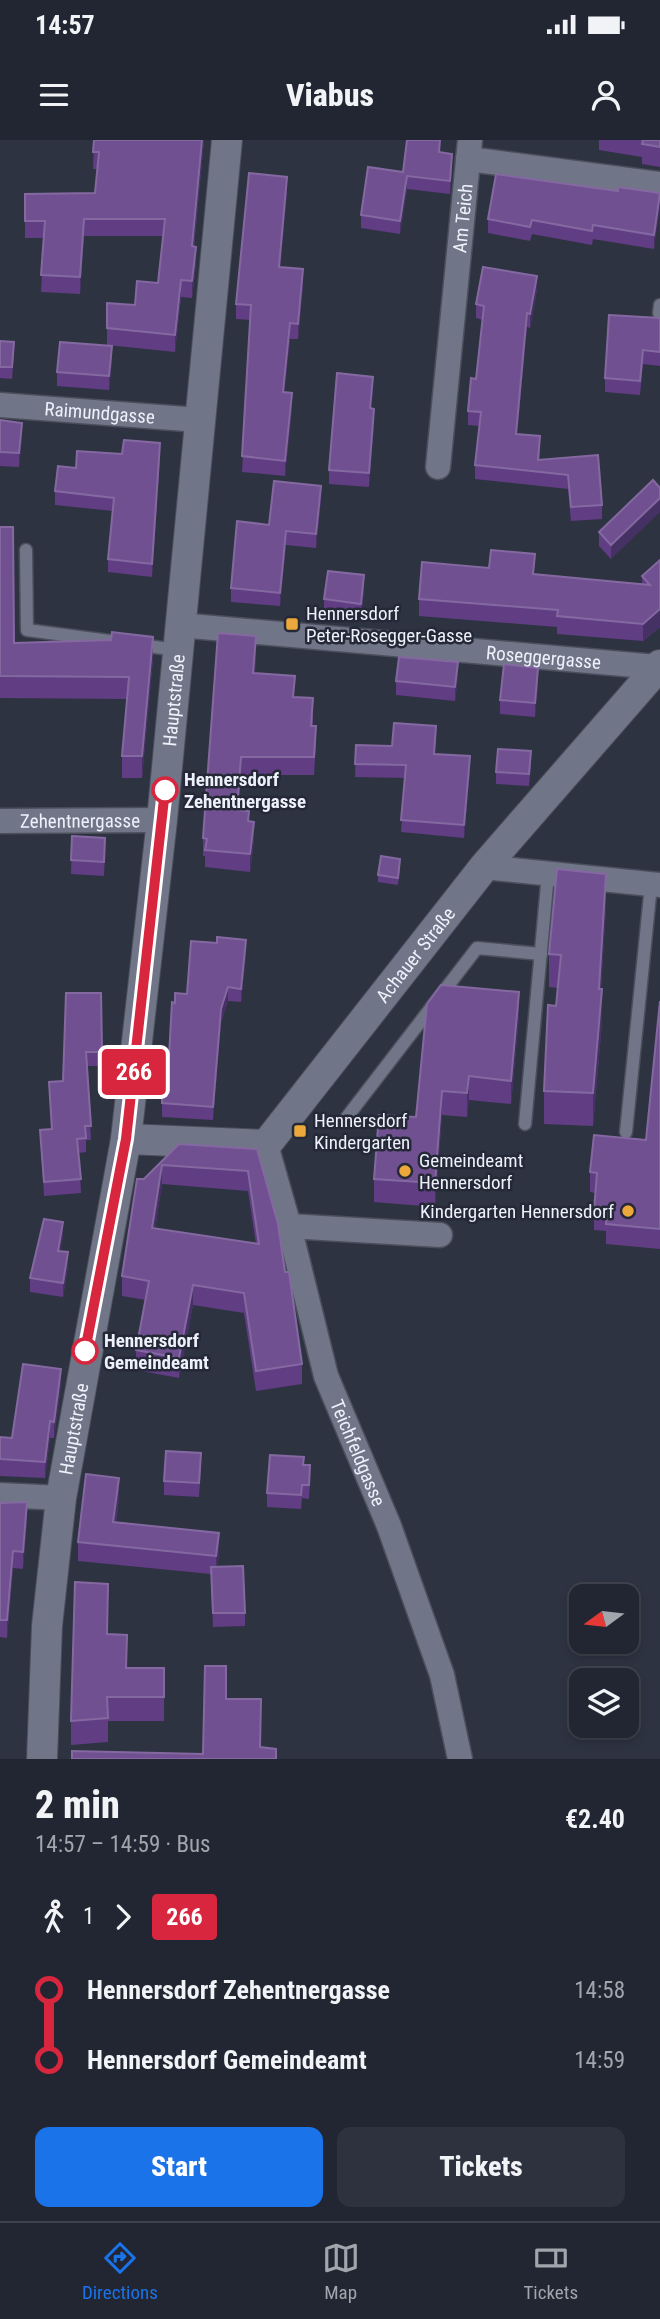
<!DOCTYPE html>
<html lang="en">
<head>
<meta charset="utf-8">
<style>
	:root { --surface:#222632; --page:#2e323e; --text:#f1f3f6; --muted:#a2a5ac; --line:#3f434d; --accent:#1a73e8 }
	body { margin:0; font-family:"Roboto Condensed",sans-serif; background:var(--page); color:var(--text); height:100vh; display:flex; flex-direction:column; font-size:26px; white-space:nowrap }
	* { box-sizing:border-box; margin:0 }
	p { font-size:23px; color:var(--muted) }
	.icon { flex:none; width:38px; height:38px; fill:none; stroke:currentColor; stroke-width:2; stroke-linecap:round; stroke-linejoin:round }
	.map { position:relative; height:1619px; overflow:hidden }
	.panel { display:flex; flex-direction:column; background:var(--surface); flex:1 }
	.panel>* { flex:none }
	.badge { padding:0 14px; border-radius:5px; font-size:24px; line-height:46px }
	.needle { width:46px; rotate:255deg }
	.fabs { position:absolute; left:569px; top:1444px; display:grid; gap:14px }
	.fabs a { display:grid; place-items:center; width:70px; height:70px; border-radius:14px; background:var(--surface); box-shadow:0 4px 10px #0003,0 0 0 2px var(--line); font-size:35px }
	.map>.badge { position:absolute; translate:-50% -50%; box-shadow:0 0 0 4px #fff }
	.legs { display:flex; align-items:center; gap:10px; height:77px; padding:0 35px; font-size:23px }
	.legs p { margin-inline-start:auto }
	.overview { display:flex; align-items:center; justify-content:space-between; height:119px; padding:0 35px }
	h1 { font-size:38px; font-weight:800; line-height:52px }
	.cta { display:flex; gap:14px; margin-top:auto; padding:14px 35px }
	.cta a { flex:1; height:80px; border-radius:14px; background:var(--accent); color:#fff; font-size:28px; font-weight:800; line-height:80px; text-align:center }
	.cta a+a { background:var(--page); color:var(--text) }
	ul { padding:0 35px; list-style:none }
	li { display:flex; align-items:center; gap:24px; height:70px; font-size:26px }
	li i { display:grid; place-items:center; width:10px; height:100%; margin:0 9px; background:currentColor }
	li i::after { content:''; width:18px; height:18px; margin:-9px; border:5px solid; border-radius:50%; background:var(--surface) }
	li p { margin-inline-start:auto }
	li:first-child i { background:linear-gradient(#0000 50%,currentColor 0) }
	li:last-child i { background:linear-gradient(currentColor 50%,#0000 0) }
	.status { display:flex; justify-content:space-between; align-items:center; height:49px; padding:0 35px; background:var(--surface); direction:ltr }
	.status svg { height:19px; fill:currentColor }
	header { display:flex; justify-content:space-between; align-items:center; height:91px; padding:0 35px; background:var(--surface); font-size:32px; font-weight:800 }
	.tabs { display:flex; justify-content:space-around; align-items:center; height:98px; border-top:2px solid var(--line); background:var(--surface); font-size:19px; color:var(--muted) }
	.tabs a { display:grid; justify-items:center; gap:4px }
	.tabs .current { color:var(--accent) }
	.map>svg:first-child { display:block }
</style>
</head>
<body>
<div class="status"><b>14:57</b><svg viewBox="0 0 49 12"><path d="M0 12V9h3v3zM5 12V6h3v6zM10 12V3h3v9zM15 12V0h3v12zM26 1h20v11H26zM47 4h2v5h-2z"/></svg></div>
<header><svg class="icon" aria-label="menu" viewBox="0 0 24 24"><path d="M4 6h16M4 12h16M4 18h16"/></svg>Viabus<svg class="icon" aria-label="person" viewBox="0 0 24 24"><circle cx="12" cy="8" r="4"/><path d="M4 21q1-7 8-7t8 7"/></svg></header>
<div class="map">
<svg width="660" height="1619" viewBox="0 0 660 1619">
	<rect width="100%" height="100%" fill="#2e3342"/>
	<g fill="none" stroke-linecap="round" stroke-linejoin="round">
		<g stroke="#4b4e5b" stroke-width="15">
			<g id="service">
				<path d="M659,173L660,165"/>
				<path d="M26,410L27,490L177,510"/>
				<path d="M347,977L477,808L541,814"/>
				<path d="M525,984L548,734"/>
				<path d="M626,992L651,745"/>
			</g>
		</g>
		<g stroke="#4b4e5b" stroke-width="27">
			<g id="minor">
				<path d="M468,19L660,44"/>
				<path id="s1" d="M0,265L199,280"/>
				<path id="s2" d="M438,327L470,0"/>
				<path id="s3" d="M179,485L657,527"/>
				<path id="s4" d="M0,681L162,680"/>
				<path d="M484,727L660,745"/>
				<path id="s5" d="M266,1005L289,1086L326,1236L389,1386L442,1535L460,1619"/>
				<path d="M289,1086L440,1095"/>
				<path d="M0,1355L61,1358"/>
			</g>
		</g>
		<g stroke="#4b4e5b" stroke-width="32">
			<g id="tertiary">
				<path id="s6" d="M126,999L266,1005L484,727L660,525"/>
				<path id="s7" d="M42,1619L47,1486L61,1358L126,999L162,680L227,0"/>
			</g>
		</g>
		<use href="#service" stroke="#707587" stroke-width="12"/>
		<use href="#minor" stroke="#707587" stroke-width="24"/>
		<use href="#tertiary" stroke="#707587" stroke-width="30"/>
	</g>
	<g fill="#613d84" fill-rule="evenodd">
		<path d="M94,0H204L194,107L196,124L192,158L181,157L175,212L107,205V163L135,165L158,143L163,96H84L80,154L41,152L44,98H25V54L95,53L97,29H93Z"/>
		<path d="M599,0H660V27L642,24V17L599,10Z"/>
		<path d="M441,12L452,26L450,54L407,49L400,94L361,88V75L403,32Z"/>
		<path d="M618,51L660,53L654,109L593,99L592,105L532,94L530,101L488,93V79Z"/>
		<path d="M287,52L280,127L303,145L298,199H290L284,252L292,268L285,336L242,332L250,180L236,179V164Z"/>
		<path d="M537,150L530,188L527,187L517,294L540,310L539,320L598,315L602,365V379L571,381L568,349L475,339V325L479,286L468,285V271L476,239L483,180L476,178V164Z"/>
		<path d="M660,178V226L643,224L640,255L605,252V238Z"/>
		<path d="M0,201L14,214L12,239L0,238Z"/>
		<path d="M112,220L109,250L57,246V232Z"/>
		<path d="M373,251L371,268L374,283L369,347L329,344V330Z"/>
		<path d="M0,280L22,297L19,327L0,326Z"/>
		<path d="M160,317L152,437L108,432V419L113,371L55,365V351L76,328Z"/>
		<path d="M653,340L611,419L599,406V392Z"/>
		<path d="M321,359L316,408L286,405L280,466L231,462V448L269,385Z"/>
		<path d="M0,387L14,503L153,519L142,638H122V616L127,559L0,558Z"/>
		<path d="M660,420V487L643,501L557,494V487L419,476V459L535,434L642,444V436Z"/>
		<path d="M364,449L361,478L324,473V459Z"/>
		<path d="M256,514L255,533L294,557L313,576V586L316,604L314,635H241L238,670L249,681L254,700L250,732L205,727V716H203V698Z"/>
		<path d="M458,536L455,561L396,555V541Z"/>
		<path d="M538,542L535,577L500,574V560Z"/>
		<path d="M436,599L434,614L470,629L464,698L401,692L405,638L355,637L356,605L392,606Z"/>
		<path d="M531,623L529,646L496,644V632Z"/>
		<path d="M72,696L105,712L104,736L71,734Z"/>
		<path d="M400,726L398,745L378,742V735Z"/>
		<path d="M606,767L601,849L602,882L593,986L544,984V951L558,848L549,847V814Z"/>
		<path d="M246,814L241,862L228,861L221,883L213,980L162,977V926L165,927L169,916L175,863Z"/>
		<path d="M101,853L102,926H87L91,1000H86V1012L79,1013L81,1053L44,1056L40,990L51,989L49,942L63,941Z"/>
		<path d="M660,861V1109L606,1104V1091L594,1090V1070L595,1053L590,1052V1032L646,1000Z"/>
		<path d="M427,864L519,876L511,964L469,960L467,977L442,975L435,1067L374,1062V1039L416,977Z"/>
		<path d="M179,1004L257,1009L285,1132L302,1224V1244L256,1251L244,1173L193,1165L179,1238L136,1230V1210L146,1160L122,1156V1136L144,1039ZM162,1044L248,1051L256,1104L155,1089Z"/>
		<path d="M63,1096L60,1111L68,1126L63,1157L30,1152V1138Z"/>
		<path d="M61,1245L54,1298H50L45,1338L0,1336V1297L12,1298Z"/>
		<path d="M304,1325L310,1339L309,1359L302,1358L301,1369L267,1367V1353Z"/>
		<path d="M201,1327L199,1357L164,1355V1341Z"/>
		<path d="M119,1357L116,1383L219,1413L217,1427L245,1473V1486L213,1487L211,1434L78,1421V1402Z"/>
		<path d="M0,1363L27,1379L23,1429L13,1428L7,1498L0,1497Z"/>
		<path d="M108,1468V1494L127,1528H164V1581H108V1602L71,1605V1581Z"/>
	</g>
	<g fill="#463164">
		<path d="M202,0H204L192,124V106Z"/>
		<path d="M452,14V26L450,54V41Z"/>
		<path d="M407,36V49L400,94V81Z"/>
		<path d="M287,37V52L279,142V127Z"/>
		<path d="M660,55V69L654,109V95Z"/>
		<path d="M84,79V96L80,154V137Z"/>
		<path d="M196,107V124L192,158V141Z"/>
		<path d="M303,129V145L298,199V184Z"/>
		<path d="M537,136V150L530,188V174Z"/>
		<path d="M181,140V157L175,212V195Z"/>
		<path d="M527,173V187L516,308V294Z"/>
		<path d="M290,183V199L283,267V252Z"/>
		<path d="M112,206V220L109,250V236Z"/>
		<path d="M373,237V251L370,282V268Z"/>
		<path d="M292,253V268L285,336V321Z"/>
		<path d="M374,269V283L369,347V333Z"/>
		<path d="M22,283V297L19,327V313Z"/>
		<path d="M160,303V317L152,437V424Z"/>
		<path d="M321,346V359L316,408V394Z"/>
		<path d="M660,358V372L611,419V405Z"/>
		<path d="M286,391V405L280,466V453Z"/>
		<path d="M364,435V449L361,478V464Z"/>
		<path d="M660,469V487L643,501V484Z"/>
		<path d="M256,496V514L253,550V533Z"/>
		<path d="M153,497V519L142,638V616Z"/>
		<path d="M458,522V536L455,561V547Z"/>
		<path d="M538,528V542L535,577V563Z"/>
		<path d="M470,616V629L464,698V685Z"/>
		<path d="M241,617V635L237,687V670Z"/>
		<path d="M254,682V700L250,732V714Z"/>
		<path d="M606,734V767L599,879L602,849V882L593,986V953Z"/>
		<path d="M246,800V814L241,862V849Z"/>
		<path d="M228,847V861L221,883L213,980V967L221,869Z"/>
		<path d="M519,852V876L511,964V941Z"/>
		<path d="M469,936V960L467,977V953Z"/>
		<path d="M442,951V975L435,1067V1043Z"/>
		<path d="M162,1025V1044L152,1108V1088Z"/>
		<path d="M63,1082V1096L58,1125V1111Z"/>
		<path d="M68,1112V1126L63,1157V1143Z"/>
		<path d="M193,1145V1165L179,1238V1218Z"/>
		<path d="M61,1229V1245L54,1298V1282Z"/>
		<path d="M50,1281V1298L45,1338V1322Z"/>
		<path d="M119,1338V1357L113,1401V1382Z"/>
		<path d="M27,1362V1379L23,1429V1412Z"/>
		<path d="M219,1393V1413L216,1435V1416Z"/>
		<path d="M13,1411V1428L7,1498V1480Z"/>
	</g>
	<g fill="#705091" stroke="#8469a1" stroke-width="2" fill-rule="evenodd">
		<path d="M94,0H202L192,106L196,107L192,141L181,140L175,195L107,188V163L135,165L137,141L158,143L165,79H84L80,137L41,135L45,81H25V54L95,53L99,12H93Z"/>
		<path d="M407,0H440L439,12L452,14L450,41L407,36L400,81L361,75L368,27L403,32Z"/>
		<path d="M643,0H660V7L642,4Z"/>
		<path d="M249,33L287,37L279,127L303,129L298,184L290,183L283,252L292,253L285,321L242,316L251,165L236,164Z"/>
		<path d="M496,34L618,51V47L660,53L654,95L593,85L592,91L532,80L530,87L488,79Z"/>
		<path d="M483,127L537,136L530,174L527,173L516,294L540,296L538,320L598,315L602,365L571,367L568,335L475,325L481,272L468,271L471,238L476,239L484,166L476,164Z"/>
		<path d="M609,175L660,178V212L643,210L640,241L605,238Z"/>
		<path d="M0,201L14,202L12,227H0Z"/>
		<path d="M60,202L112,206L109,236L57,232Z"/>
		<path d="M337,233L373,237L370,268L374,269L369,333L329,330Z"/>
		<path d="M0,280L22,283L19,313L0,312Z"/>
		<path d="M124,300L160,303L152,424L108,419L114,358L55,351L58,326L76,328L77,311L122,314Z"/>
		<path d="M653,340L660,348V358L611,405L599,392Z"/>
		<path d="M274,341L321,346L316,394L286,391L280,453L231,448L237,381L269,385Z"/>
		<path d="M0,387H13L14,503L111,500L112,492L153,497L142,616H122L129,537L0,536Z"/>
		<path d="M491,410L535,414L533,434L650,445L642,436L660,420V469L643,484L557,476L558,470L419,459L422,422L489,428Z"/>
		<path d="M328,431L364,435L361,464L324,459Z"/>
		<path d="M218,493L256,496L253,533L295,536L293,557L313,558L311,586H316L314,617H241L237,670L249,671L248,681L254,682L250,714L205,710L207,699L203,698Z"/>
		<path d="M399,517L458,522L455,547L396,541Z"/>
		<path d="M504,524L538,528L535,563L500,560Z"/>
		<path d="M394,583L436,586L434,614L470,616L464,685L401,680L406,625L355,624L356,605L392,606Z"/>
		<path d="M498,609L531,611L529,634L496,632Z"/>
		<path d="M72,696L105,698L104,722L71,720Z"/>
		<path d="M381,716L400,719L398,738L378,735Z"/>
		<path d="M557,729L606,734L599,849H602L593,953L544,951L548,865L556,866L561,815L549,814Z"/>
		<path d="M217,797L246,800L241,849L228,847L221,869L213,967L162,963V926L165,927L166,916H169L172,862L175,863V853L187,854L191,801L217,803Z"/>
		<path d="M441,845L519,852L511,941L469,936L467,953L442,951L435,1043L374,1039L379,975L416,977L427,864Z"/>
		<path d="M66,853H101L102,912H86L91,986H85L86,998L77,999L81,1039L44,1042L40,990L52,989L49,942L63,941Z"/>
		<path d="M660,861V1089L606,1084L607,1071L594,1070L597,1033L590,1032L594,995L646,1000Z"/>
		<path d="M179,1004L257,1009L278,1084L285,1132H289L302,1224L256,1231L244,1153L193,1145L179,1218L136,1210L149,1141L122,1136L137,1039H144ZM162,1025L248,1031L259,1104L152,1088Z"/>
		<path d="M44,1079L63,1082L58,1111L68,1112L63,1143L30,1138Z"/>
		<path d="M23,1224L61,1229L54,1282L50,1281L45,1322L0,1319V1297L12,1298Z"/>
		<path d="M166,1311L201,1313L199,1343L164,1341Z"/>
		<path d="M270,1315L304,1317L303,1325H310L309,1345H302L301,1355L267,1353Z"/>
		<path d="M86,1334L119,1338L113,1382L219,1393L216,1416L78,1402Z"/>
		<path d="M27,1362L23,1412L13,1411L7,1480H0V1363Z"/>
		<path d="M243,1426L245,1473H213L211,1427Z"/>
		<path d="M75,1442L108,1444L107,1494L127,1495L126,1528H164V1557H107L108,1578L71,1581Z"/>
		<path d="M205,1526H226V1559H261L260,1607L276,1609V1619H72V1611L203,1614Z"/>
	</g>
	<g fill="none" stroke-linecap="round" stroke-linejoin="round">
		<g stroke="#fff" stroke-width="16">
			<path id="line-1" d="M85,1211L126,999L165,650"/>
		</g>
		<use href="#line-1" stroke="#d7263d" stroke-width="10"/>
	</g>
	<g fill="#eda83b" stroke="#252937" stroke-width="2.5">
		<rect x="285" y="477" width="14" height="14" rx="3.5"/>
		<rect x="293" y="984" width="14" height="14" rx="3.5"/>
		<circle cx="405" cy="1031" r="7"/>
		<circle cx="628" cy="1071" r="7"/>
	</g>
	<g fill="#fff" stroke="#d7263d" stroke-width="3.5">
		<circle cx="165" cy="650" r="12"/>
		<circle cx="85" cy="1211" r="12"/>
	</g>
	<g text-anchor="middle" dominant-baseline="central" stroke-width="5" stroke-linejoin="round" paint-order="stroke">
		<g font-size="19" fill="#eef1fb" stroke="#252937">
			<text stroke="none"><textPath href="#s2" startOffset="250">Am Teich</textPath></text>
			<text stroke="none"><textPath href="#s1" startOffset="100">Raimundgasse</textPath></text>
			<text stroke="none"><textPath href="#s3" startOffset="366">Roseggergasse</textPath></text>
			<text stroke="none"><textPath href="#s7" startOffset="1068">Hauptstraße</textPath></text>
			<text stroke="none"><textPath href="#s4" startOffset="80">Zehentnergasse</textPath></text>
			<text stroke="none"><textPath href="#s6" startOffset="382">Achauer Straße</textPath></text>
			<text stroke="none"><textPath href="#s7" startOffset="332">Hauptstraße</textPath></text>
			<text stroke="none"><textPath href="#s5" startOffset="322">Teichfeldgasse</textPath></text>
		</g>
		<g font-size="19" fill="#eef1fb" stroke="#252937" text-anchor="start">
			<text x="306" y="473">Hennersdorf<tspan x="306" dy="22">Peter-Rosegger-Gasse</tspan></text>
			<text x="314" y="980">Hennersdorf<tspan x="314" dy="22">Kindergarten</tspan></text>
			<text x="419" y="1020">Gemeindeamt<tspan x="419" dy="22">Hennersdorf</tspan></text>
			<text x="614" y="1071" text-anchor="end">Kindergarten Hennersdorf</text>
		</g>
		<g font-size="19" font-weight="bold" fill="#eef1fb" stroke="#252937" text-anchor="start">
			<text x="184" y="639">Hennersdorf<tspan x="184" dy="22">Zehentnergasse</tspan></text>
			<text x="104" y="1200">Hennersdorf<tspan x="104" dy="22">Gemeindeamt</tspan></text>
		</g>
	</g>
</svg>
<div class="fabs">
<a><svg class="needle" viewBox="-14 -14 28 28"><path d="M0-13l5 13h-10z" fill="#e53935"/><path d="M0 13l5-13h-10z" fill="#a2a5ac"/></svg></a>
<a><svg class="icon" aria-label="layers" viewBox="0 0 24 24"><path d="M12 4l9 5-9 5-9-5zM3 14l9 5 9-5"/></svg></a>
</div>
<b class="badge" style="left:134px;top:932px;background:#d7263d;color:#fff">266</b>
</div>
<section class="panel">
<div class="overview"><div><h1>2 min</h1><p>14:57 – 14:59 · Bus</p></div><b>€2.40</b></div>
<div class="legs"><svg class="icon" aria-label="walk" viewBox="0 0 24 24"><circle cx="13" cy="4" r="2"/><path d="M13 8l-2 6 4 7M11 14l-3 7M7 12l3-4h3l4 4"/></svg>1<svg class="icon" aria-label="forward" viewBox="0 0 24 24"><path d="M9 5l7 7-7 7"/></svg><b class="badge" style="background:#d7263d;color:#fff">266</b></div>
<ul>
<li><i style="color:#d7263d"></i><b>Hennersdorf Zehentnergasse</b><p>14:58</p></li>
<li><i style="color:#d7263d"></i><b>Hennersdorf Gemeindeamt</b><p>14:59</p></li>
</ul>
<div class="cta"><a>Start</a><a>Tickets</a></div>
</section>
<nav class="tabs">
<a class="current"><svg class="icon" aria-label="directions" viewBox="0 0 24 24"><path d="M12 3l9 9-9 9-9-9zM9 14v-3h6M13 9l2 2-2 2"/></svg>Directions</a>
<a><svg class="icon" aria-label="map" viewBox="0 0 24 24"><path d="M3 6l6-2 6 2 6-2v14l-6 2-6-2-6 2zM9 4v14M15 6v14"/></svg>Map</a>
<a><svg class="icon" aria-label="tickets" viewBox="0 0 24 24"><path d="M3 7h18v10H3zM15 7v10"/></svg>Tickets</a>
</nav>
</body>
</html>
